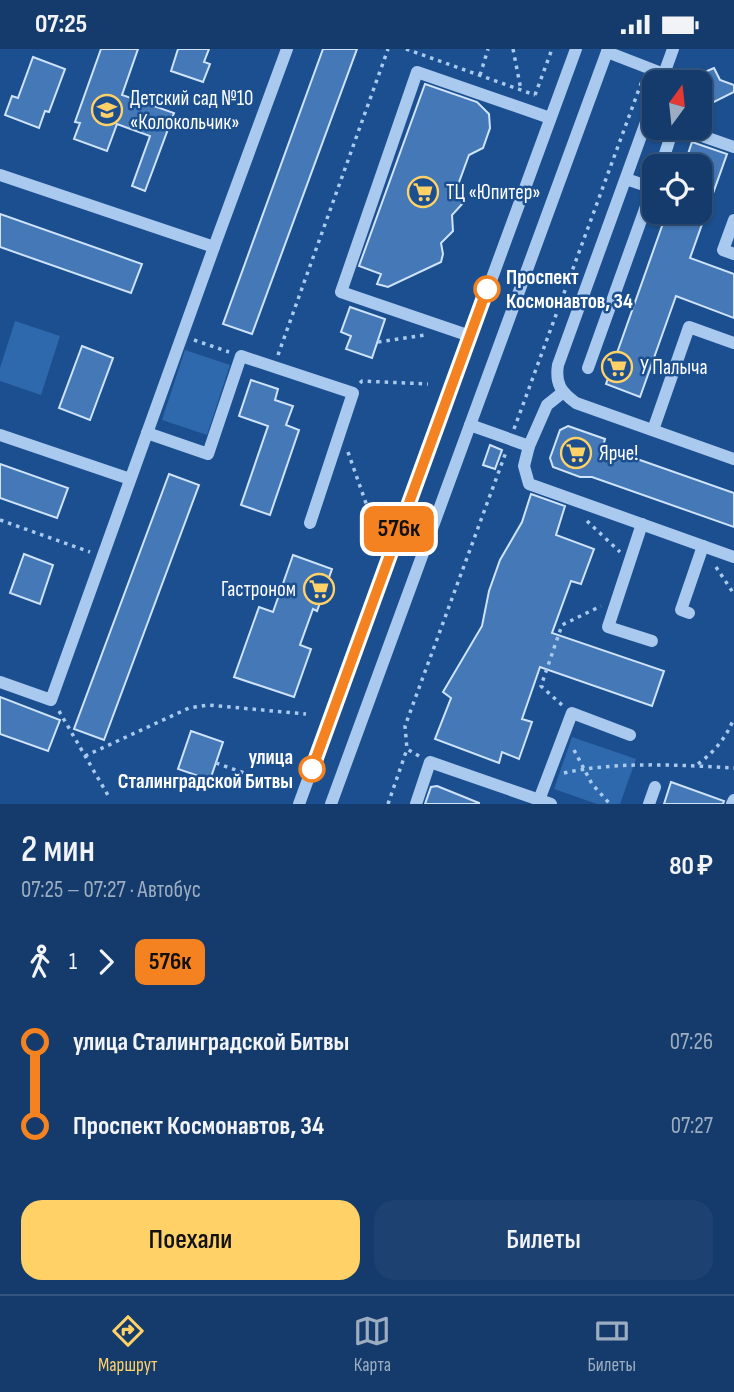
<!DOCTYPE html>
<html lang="ru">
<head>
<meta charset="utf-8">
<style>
	:root { --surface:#143b6b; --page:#1d4271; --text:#f1f3f6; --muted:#9dadc1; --line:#33557e; --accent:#ffd166 }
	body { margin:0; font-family:"Sofia Sans Condensed",sans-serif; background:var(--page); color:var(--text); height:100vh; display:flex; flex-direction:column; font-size:26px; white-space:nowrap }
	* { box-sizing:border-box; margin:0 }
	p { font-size:23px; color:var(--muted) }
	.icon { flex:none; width:38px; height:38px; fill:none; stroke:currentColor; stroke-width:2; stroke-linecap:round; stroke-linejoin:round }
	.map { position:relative; height:755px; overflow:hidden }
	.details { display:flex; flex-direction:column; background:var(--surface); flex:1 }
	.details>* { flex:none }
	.badge { padding:0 14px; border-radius:10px; font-size:24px; line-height:46px }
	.needle { width:46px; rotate:15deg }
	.buttons { position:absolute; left:642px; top:21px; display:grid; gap:14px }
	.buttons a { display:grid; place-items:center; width:70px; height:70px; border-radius:14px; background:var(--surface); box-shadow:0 2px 5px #0004,0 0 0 2px var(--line); font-size:35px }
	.map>.badge { position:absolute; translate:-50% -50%; box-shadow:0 0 0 4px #fff }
	.legs { display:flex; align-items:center; gap:10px; height:77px; padding:0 21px; font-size:23px }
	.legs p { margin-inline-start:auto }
	.summary { display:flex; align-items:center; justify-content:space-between; height:119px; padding:0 21px }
	h1 { font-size:38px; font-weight:600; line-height:52px }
	.action { display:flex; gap:14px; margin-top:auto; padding:14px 21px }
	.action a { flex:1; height:80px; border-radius:21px; background:var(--accent); color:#111; font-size:28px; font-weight:600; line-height:80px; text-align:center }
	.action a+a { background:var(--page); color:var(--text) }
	ul { padding:0 21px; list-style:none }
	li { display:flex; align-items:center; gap:24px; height:84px; font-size:26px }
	li i { display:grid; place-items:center; width:10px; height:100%; margin:0 9px; background:currentColor }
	li i::after { content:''; width:18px; height:18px; margin:-9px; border:5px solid; border-radius:50%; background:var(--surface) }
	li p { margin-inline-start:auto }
	li:first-child i { background:linear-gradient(#0000 50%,currentColor 0) }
	li:last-child i { background:linear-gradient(currentColor 50%,#0000 0) }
	.status { display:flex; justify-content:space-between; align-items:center; height:49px; padding:0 35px; background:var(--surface); direction:ltr }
	.status svg { height:19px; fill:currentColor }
	.dock { display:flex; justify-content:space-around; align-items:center; height:98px; border-top:2px solid var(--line); background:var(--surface); font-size:19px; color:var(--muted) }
	.dock a { display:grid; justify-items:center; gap:4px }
	.dock .on { color:var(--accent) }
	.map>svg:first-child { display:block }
</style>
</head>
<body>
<div class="status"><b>07:25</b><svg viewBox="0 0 49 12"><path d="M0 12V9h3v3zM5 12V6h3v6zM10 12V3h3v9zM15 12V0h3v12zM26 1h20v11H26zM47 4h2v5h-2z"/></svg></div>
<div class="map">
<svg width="734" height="755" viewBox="0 0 734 755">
	<rect width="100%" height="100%" fill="#1b4f8f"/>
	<g fill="#2e69ad">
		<path d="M15,272L60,287L41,346L0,332V319Z"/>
		<path d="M185,301L230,316L207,386L162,371Z"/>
		<path d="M572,688L636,710L620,755H597L554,740Z"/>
	</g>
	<g fill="#4478b7" stroke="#cfe3fa" stroke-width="2">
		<path d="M101,0H138L122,46L174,64L145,142L132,137L150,87L117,75L107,102L74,90L80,74L75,73Z"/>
		<path d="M178,0H209L204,13L210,15L203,33L171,22Z"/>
		<path d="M323,0H357L252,285L223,275Z"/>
		<path d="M33,8L65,20L49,63L45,62L39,79L5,66L12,47L18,49Z"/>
		<path d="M714,19L720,31L734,36V43L700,60V25Z"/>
		<path d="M425,35L477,53L489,65L490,79L483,99L469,106L458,136L463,144V154L452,166L453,182L441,194L443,205L441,213L388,238L377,235L381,225L359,217Z"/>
		<path d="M692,93L727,105L690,209L734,225V269L676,247L640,348L606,335L667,163H700V117H684Z"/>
		<path d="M0,165L142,215L131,244L0,198Z"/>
		<path d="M350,258L385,270L372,309L346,300L351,287L341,283Z"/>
		<path d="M82,297L113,309L90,371L59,359Z"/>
		<path d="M251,331L278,340L275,351L293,357L286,376L299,381L270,466L241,456L268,377L239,367Z"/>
		<path d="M568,377L605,390L603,398L734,444V478L592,428H580L553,418L550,409L560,381Z"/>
		<path d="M490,396L502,401L495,420L483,416Z"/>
		<path d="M0,415L68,439L57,469L0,449Z"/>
		<path d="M169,425L199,436L104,691L74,680Z"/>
		<path d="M531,445L565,457L556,486L594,500L581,535L571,532L552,584L664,622L652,657L540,618L522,670L532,673L519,710L502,703L499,714L435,690L451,649L443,643L482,577L489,542L500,511L522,473Z"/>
		<path d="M24,505L53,516L40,555L10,544Z"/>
		<path d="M293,506L332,520L317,562L313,560L300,596L311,600L294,648L234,628L259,558L273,563Z"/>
		<path d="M0,648L60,671L48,702L0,685Z"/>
		<path d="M191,682L223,693L210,731L178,720Z"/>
		<path d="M671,733L724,752L723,755H664Z"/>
		<path d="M437,737L479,754V755H425L431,738Z"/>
	</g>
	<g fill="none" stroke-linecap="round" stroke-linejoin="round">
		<g stroke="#a9c9ee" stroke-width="3.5" stroke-dasharray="3.5 5" stroke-linecap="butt">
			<path d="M406,0L535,46"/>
			<path d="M513,0L521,41"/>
			<path d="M480,26L488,0"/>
			<path d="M535,46L552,0"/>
			<path d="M194,291L229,303"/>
			<path d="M378,293L425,286"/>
			<path d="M278,306L388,0"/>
			<path d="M360,334L362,332L428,335"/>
			<path d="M514,380L642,32"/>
			<path d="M348,403L375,480"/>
			<path d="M0,471L90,503"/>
			<path d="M587,472L620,503"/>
			<path d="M716,518L734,545"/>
			<path d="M562,656L541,637L562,576L601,557"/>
			<path d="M59,662L109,748"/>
			<path d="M574,701L592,735L610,755"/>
			<path d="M85,707L189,659L208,656L306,665"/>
			<path d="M419,707L407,700L405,677L506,403"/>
			<path d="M216,714L281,737"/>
			<path d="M698,715C715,702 726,689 734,669"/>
			<path d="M564,724C617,712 680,716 734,719"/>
			<path d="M388,755L407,700"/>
		</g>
		<g stroke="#a9c9ee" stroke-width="12">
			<path d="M607,3L664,25"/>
			<path d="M661,33L673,0"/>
			<path d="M654,51L558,316C555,335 561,343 576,354L734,410"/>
			<path d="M679,79L734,98"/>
			<path d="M661,117L672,83"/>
			<path d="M0,126L214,198L287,0"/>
			<path d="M626,130L653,139"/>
			<path d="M734,171L723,201L734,205"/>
			<path d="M470,287L341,243L417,23L550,69"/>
			<path d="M588,319L654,135"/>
			<path d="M562,344L547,356L529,397L524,417L529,435L734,508"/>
			<path d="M470,376L529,397"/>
			<path d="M653,381L689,278L734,294"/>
			<path d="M147,384L208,405L241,307L353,344L310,474"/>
			<path d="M0,386L130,430"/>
			<path d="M642,475L608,578L652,592"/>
			<path d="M689,564L681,561L703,497"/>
			<path d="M0,633L51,651L214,198"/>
			<path d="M539,751L572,664L630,686"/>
			<path d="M299,755L576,0"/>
			<path d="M331,755L608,0"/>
			<path d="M416,755L430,713L551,755"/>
			<path d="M649,755L655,738"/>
			<path d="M732,755L734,751"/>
		</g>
	</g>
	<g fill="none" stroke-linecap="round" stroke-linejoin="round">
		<g stroke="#fff" stroke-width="16">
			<path id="line-1" d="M312,720L487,240"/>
		</g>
		<use href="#line-1" stroke="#f58220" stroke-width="10"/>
	</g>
	<defs>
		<g id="school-ring" transform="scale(1.575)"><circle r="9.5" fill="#1b4f8f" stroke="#ffd166" stroke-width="1.5"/><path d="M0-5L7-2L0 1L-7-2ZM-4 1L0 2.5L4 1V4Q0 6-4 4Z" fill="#ffd166"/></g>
		<g id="supermarket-ring" transform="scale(1.575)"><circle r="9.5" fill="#1b4f8f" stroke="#ffd166" stroke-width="1.5"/><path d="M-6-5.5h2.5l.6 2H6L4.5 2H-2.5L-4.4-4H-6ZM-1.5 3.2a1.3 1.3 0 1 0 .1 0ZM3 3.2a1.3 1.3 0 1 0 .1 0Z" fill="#ffd166"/></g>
	</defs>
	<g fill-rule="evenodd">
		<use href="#school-ring" x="107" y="61"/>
		<use href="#supermarket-ring" x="423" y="143"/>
		<use href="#supermarket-ring" x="617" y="318"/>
		<use href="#supermarket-ring" x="576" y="404"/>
		<use href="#supermarket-ring" x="319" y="540"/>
	</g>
	<g fill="#fff" stroke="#f58220" stroke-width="3.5">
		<circle cx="487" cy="240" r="12"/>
		<circle cx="312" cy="720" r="12"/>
	</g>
	<g text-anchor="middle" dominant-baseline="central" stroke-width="5" stroke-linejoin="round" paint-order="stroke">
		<g font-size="21" fill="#fff" stroke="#1b4f8f" text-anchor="start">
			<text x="130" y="49">Детский сад №10<tspan x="130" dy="24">«Колокольчик»</tspan></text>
			<text x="446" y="143">ТЦ «Юпитер»</text>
			<text x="640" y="318">У Палыча</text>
			<text x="599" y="404">Ярче!</text>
			<text x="296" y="540" text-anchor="end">Гастроном</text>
		</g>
		<g font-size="21" font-weight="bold" fill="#fff" stroke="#1b4f8f" text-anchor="start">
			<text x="506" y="228">Проспект<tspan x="506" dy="24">Космонавтов, 34</tspan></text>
			<text x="293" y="708" text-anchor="end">улица<tspan x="293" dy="24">Сталинградской Битвы</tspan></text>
		</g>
	</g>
</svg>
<div class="buttons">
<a><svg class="needle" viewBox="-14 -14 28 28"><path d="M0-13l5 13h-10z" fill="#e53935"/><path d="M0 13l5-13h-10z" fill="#9dadc1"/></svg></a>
<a><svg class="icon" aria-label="locate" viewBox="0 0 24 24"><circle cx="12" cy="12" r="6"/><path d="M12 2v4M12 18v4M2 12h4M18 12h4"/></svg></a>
</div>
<b class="badge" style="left:399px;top:480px;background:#f58220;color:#111">576к</b>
</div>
<section class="details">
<div class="summary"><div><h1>2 мин</h1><p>07:25 – 07:27 · Автобус</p></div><b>80 ₽</b></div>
<div class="legs"><svg class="icon" aria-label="walk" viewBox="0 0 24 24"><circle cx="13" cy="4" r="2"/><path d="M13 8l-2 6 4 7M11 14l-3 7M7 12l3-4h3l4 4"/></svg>1<svg class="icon" aria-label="forward" viewBox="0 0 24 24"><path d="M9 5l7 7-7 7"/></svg><b class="badge" style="background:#f58220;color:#111">576к</b></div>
<ul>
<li><i style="color:#f58220"></i><b>улица Сталинградской Битвы</b><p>07:26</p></li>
<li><i style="color:#f58220"></i><b>Проспект Космонавтов, 34</b><p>07:27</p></li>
</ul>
<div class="action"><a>Поехали</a><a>Билеты</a></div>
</section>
<nav class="dock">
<a class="on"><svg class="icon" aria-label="directions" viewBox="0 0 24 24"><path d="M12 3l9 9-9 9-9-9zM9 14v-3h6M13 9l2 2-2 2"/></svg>Маршрут</a>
<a><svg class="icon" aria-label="map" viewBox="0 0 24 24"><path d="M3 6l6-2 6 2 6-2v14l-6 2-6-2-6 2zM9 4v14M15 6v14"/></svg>Карта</a>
<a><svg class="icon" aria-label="tickets" viewBox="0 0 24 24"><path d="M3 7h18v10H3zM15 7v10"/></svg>Билеты</a>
</nav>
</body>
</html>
